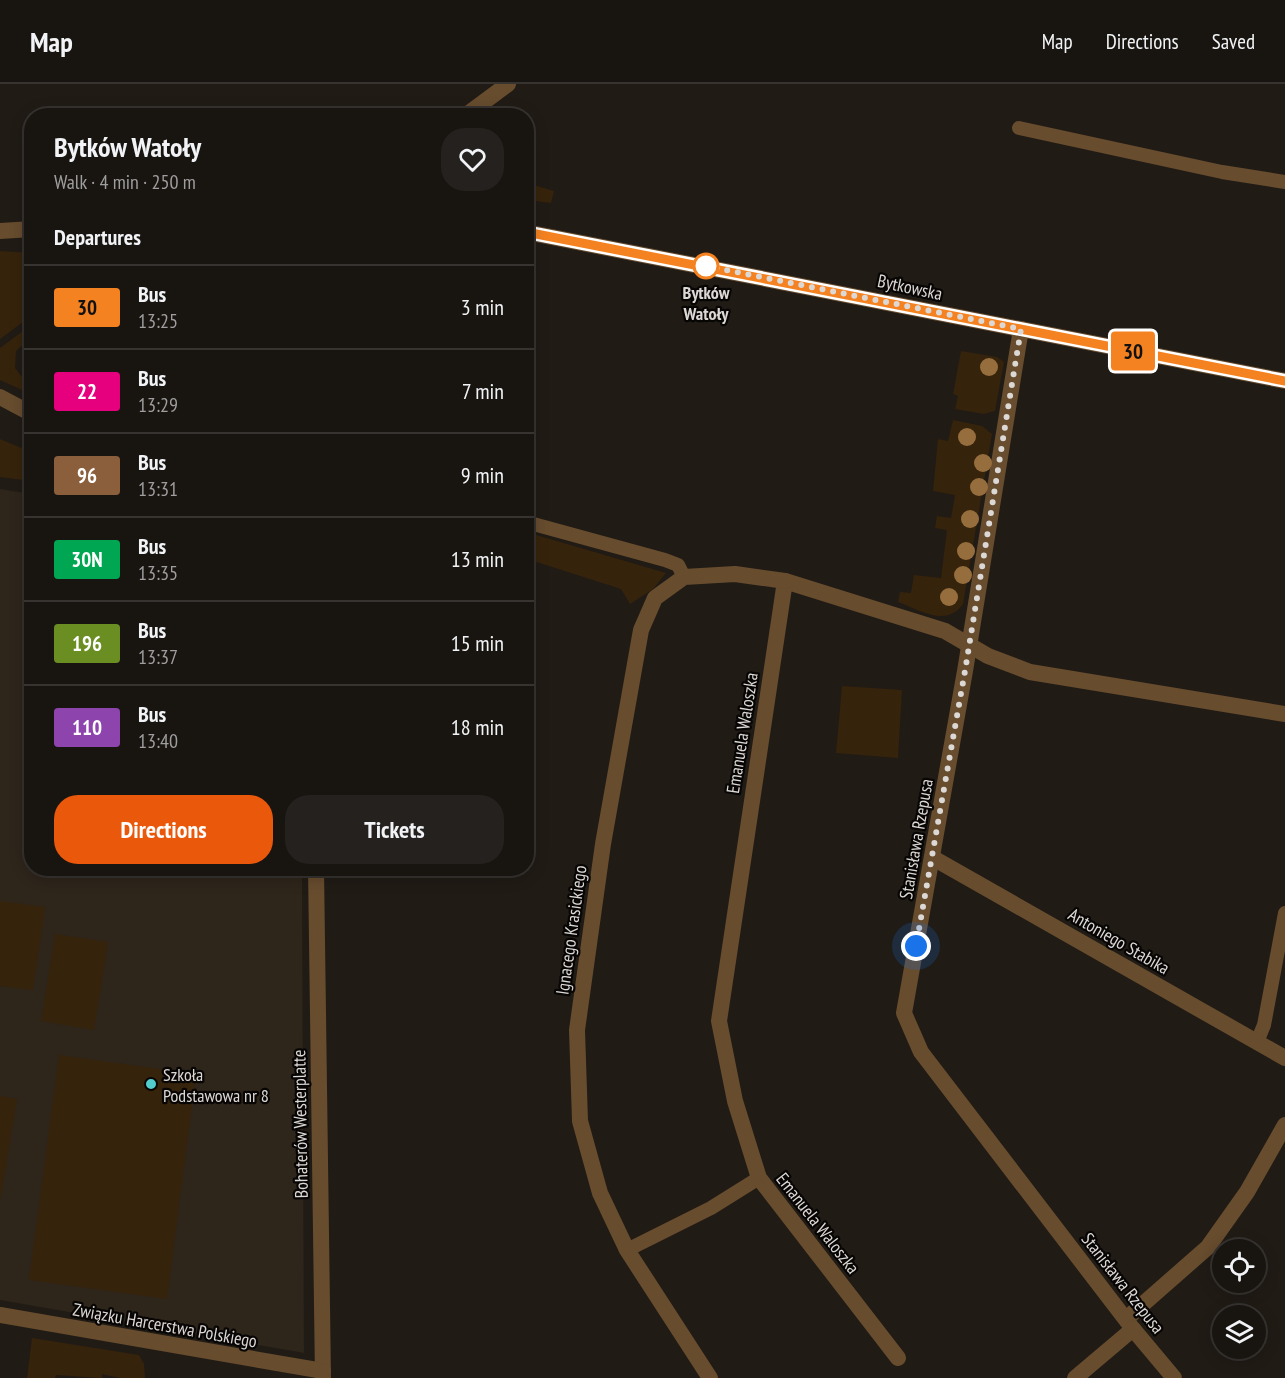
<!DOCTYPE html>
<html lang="en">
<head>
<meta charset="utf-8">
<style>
	:root { --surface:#181410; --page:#25211e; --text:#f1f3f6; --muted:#9f9e9f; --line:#363330; --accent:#ea580c }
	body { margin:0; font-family:"PT Sans Narrow",sans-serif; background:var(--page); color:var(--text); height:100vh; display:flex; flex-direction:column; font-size:22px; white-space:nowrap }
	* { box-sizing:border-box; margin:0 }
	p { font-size:20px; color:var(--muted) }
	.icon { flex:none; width:33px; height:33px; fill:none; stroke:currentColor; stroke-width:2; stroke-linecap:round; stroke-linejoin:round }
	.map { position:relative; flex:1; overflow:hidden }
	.side { position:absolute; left:24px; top:24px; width:510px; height:768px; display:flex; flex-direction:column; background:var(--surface); border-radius:24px; box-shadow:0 3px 15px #0003,0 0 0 2px var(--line) }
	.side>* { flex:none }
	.badge { padding:0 12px; border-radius:4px; font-size:21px; line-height:39px }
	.controls { position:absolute; left:1212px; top:1155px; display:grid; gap:12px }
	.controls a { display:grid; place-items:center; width:54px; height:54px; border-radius:50%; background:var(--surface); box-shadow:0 3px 15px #0003,0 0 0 2px var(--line); font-size:30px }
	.you { position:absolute; width:30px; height:30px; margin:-15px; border:4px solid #fff; border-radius:50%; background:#1a73e8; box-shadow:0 0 0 9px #1a73e833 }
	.map>.badge { position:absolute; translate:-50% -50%; box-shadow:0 0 0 3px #fff }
	h2 { padding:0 30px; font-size:22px; line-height:54px }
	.round { display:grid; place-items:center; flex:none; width:63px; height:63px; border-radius:24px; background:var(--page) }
	.summary { display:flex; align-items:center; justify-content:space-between; height:102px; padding:0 30px }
	h1 { font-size:28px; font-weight:600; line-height:45px }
	.button { display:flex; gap:12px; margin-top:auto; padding:12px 30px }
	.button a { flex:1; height:69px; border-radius:24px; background:var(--accent); color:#fff; font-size:24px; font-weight:600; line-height:69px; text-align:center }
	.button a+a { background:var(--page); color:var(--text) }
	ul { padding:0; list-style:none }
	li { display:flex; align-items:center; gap:18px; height:84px; padding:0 30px; border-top:2px solid var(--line) }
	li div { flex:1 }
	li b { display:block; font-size:22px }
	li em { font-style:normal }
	li .badge { min-width:66px; font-weight:700; text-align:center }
	header { display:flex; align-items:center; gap:36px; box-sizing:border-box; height:84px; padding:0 30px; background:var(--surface); border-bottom:2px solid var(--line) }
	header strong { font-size:28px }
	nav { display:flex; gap:33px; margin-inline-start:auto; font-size:21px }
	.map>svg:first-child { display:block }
</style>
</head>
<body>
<header>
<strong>Map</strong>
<nav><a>Map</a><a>Directions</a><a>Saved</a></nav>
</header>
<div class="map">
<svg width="1285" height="1294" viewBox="0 0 1285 1294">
	<rect width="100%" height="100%" fill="#201b15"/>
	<path fill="#2e251b" d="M0,405L31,410L32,784L302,785L304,1269L0,1216Z"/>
	<g fill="#36230c">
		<path d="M527,99L554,107L551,119L527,116Z"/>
		<path d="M0,167L32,169L31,232L0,255Z"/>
		<path d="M31,241V258L27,257L16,267L15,284L22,293L31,296V310L0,296V264Z"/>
		<path d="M961,267L997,273L1004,278L995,327L984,330L955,325L958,312L953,310Z"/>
		<path d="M953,336L982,342L992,350L963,520C946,544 920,526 898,518L900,508L911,509L914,491L941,494L947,446L935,444L937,432L951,434L955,411L933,407L938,355L948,357Z"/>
		<path d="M0,355L31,368V397L0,393Z"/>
		<path d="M526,448L666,489L653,505L630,520L621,505L527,475Z"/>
		<path d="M842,602L902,606L898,674L836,669Z"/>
		<path d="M0,817L45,823L33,906L0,902Z"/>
		<path d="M55,850L108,858L94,946L41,937Z"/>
		<path d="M59,971L196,990L167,1215L29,1196Z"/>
		<path d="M0,1012L17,1015L0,1117Z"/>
		<path d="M32,1254L139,1271L144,1280L145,1294H120L102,1290V1294L56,1291L55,1294H27Z"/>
	</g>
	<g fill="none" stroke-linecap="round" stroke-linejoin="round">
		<g stroke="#674c2e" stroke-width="14">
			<path d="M1019,44L1222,88L1285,98"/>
			<path d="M526,438L665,476L678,481L684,493"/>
			<path d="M1257,958L1264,941L1285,829"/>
			<path d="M627,1166L711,1124L759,1094"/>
		</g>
		<g stroke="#674c2e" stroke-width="16">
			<path d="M465,32L508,0"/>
			<path d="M1021,245L965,587L904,929L921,968L1133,1245L1174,1294"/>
			<path d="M0,313L32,330"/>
			<path d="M933,774L1285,974"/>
			<path d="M316,784L323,1294"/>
			<path d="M0,1231L323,1287"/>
			<path d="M1126,1235L1208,1163L1247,1108L1285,1041"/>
			<path d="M898,1274L759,1094L735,1017L719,937L785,497L945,547L988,572L1030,588L1285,630"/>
			<path d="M710,1294L627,1166L600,1109L580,1037L577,946L603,760L641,546L655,514L684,493L735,490L785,497"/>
			<path d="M1075,1294L1133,1245"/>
		</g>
		<g stroke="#674c2e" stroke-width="16">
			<path d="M0,147L32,145"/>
			<path d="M526,148L1285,297"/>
		</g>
	</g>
	<g fill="#966e3e">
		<circle cx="989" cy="283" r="9"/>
		<circle cx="967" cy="353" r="9"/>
		<circle cx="983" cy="379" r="9"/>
		<circle cx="979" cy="403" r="9"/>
		<circle cx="970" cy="435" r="9"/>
		<circle cx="966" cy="467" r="9"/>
		<circle cx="963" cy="491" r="9"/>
		<circle cx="949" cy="513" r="9"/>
	</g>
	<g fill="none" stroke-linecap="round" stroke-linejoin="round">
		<g stroke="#fff" stroke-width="14">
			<path id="line" d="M526,148L1285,297"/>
		</g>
		<use href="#line" stroke="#f58220" stroke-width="9"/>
		<path stroke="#dcd8d5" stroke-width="6" stroke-dasharray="0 10.8" d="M706,182L1021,245L965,587L916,862"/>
	</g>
	<circle fill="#fff" stroke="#f58220" stroke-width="3" cx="706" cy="182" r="12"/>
	<circle fill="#52cdce" stroke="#080605" stroke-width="2" cx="151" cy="1000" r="6"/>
	<g text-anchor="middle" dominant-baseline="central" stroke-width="4.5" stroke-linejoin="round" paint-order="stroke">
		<g font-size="18" fill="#dcd8d5" stroke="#080605">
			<text transform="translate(910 203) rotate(12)">Bytkowska</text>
			<text transform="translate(742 649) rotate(-81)">Emanuela Waloszka</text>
			<text transform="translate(916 755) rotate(-80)">Stanisława Rzepusa</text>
			<text transform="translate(571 846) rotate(-82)">Ignacego Krasickiego</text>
			<text transform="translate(1119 857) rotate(30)">Antoniego Stabika</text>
			<text transform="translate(300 1040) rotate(-91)">Bohaterów Westerplatte</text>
			<text transform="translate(818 1139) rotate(52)">Emanuela Waloszka</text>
			<text transform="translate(1123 1199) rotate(52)">Stanisława Rzepusa</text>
			<text transform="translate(165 1241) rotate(10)">Związku Harcerstwa Polskiego</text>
		</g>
		<g font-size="18" font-weight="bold" fill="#dcd8d5" stroke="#080605">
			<text x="706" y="208">Bytków<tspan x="706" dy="21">Watoły</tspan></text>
		</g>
		<g font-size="18" fill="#dcd8d5" stroke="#080605" text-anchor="start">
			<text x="163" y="990">Szkoła<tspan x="163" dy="21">Podstawowa nr 8</tspan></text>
		</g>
	</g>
</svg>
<div class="controls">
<a><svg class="icon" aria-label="locate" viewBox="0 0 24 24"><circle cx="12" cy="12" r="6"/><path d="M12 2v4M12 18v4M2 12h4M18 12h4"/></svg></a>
<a><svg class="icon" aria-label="layers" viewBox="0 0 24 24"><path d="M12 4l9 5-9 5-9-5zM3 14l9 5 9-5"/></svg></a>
</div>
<div class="you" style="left:916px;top:862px"></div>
<b class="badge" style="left:1133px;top:267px;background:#f58220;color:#111">30</b>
<section class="side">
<div class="summary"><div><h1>Bytków Watoły</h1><p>Walk · 4 min · 250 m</p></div><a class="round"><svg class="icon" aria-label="heart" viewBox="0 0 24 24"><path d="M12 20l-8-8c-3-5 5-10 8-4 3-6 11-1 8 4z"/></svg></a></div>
<h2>Departures</h2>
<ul>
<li><span class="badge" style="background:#f58220;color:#111">30</span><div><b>Bus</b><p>13:25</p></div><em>3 min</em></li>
<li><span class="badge" style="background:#e6007e;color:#fff">22</span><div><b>Bus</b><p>13:29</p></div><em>7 min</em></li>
<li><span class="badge" style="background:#8b5e3c;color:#fff">96</span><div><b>Bus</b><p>13:31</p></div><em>9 min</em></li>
<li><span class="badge" style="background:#00a651;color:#fff">30N</span><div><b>Bus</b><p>13:35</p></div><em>13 min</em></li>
<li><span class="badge" style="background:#6b8e23;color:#fff">196</span><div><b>Bus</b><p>13:37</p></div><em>15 min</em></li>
<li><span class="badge" style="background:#8e44ad;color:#fff">110</span><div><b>Bus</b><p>13:40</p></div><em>18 min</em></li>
</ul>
<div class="button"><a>Directions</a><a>Tickets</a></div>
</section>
</div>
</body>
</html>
